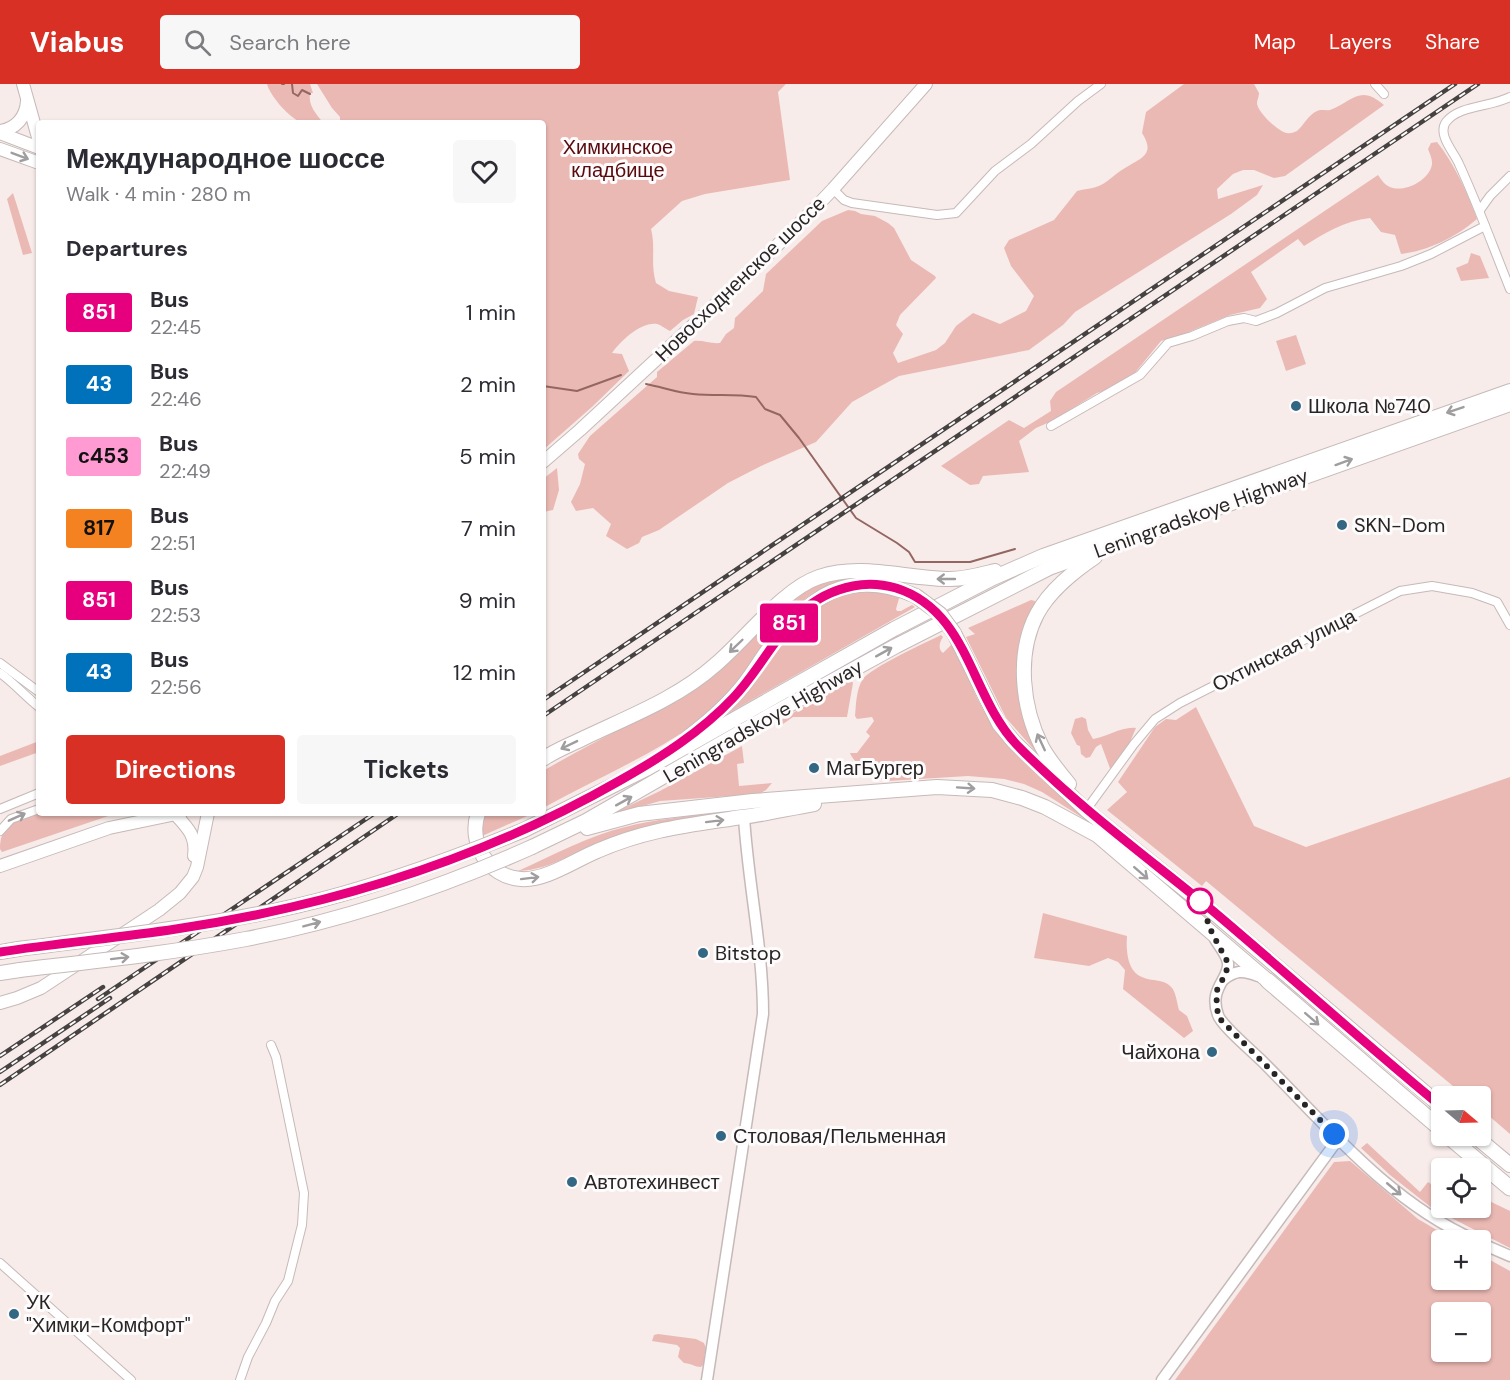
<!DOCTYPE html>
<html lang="en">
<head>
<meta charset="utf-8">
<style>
	:root { --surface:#fff; --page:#f7f7f7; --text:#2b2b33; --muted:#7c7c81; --accent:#d93025 }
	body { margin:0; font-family:"DM Sans",sans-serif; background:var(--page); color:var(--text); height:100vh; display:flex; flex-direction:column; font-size:22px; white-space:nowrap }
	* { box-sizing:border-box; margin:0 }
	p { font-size:20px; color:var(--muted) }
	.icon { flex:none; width:33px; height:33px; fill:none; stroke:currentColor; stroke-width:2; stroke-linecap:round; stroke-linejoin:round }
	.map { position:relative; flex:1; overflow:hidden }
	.details { position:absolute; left:36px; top:36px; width:510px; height:696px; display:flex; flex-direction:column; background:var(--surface); border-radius:6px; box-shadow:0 2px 4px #0004 }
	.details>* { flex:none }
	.badge { padding:0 12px; border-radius:4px; font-size:21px; line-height:39px }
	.needle { width:39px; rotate:109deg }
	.controls { position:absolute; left:1431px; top:1002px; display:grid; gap:12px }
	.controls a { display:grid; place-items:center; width:60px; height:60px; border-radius:6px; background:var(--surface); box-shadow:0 2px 4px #0004; font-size:30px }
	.you { position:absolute; width:30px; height:30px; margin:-15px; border:4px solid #fff; border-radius:50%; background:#1a73e8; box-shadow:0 0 0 9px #1a73e833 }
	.map>.badge { position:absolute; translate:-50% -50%; box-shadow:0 0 0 3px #fff }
	h2 { padding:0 30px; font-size:22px; line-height:54px }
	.round { display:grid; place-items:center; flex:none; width:63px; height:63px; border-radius:6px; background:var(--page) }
	.head { display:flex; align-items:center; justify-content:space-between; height:102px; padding:0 30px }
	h1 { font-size:28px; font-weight:700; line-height:45px }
	.button { display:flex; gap:12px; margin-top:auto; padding:12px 30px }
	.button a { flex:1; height:69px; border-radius:6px; background:var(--accent); color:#fff; font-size:24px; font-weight:700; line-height:69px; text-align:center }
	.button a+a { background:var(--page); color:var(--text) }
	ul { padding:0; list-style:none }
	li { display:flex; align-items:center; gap:18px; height:72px; padding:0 30px }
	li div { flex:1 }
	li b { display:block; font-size:22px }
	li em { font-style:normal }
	li .badge { min-width:66px; font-weight:700; text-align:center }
	header { display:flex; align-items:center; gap:36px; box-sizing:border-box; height:84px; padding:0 30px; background:var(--accent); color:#fff }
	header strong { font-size:28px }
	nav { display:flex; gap:33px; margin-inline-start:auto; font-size:21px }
	.search { width:420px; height:54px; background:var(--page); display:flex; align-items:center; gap:15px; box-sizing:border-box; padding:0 21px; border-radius:6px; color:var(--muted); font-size:22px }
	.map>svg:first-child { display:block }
</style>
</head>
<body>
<header>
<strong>Viabus</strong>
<div class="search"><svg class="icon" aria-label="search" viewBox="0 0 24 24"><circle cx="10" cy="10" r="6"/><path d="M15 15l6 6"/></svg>Search here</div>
<nav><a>Map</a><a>Layers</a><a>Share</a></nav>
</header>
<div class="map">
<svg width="1510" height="1296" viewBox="0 0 1510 1296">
	<rect width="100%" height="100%" fill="#f7ecea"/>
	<g fill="#ebb9b4" fill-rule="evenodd">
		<path d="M267,0H310L313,9H310C308,22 316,29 323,39C317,39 308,41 303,39C291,36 270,12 267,0Z"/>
		<path d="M317,0H786L778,8L790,96L705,110L682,117L651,145C656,164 650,179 656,199L669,207L698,213L694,230L683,236L670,247C666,245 661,241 657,240C640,238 621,257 612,269L622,270L629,287L593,322L543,366V39H340V33L332,24Z"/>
		<path d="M1184,0H1254L1259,9C1259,13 1257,16 1257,19C1257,28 1279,48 1287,49C1291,50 1294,48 1297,47C1304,41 1308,31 1317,27C1321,25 1326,27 1330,26C1353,17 1360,0 1384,21L1285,92L1274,94L1254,86H1243L1233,90L1217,105L1218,115L1263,101L1257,111L1231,130L1075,228L1063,241L1029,266L899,292L852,318L816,358L761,382L728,399L659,446L642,453L639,459L627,465L606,452L611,440L593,424L576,427L571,418L580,400L585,380L579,375L578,370L590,352L657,293V288L694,257C703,256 711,260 720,259L726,250L734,244L735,234L763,207L766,190L822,137L848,126L855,127L861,130L875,132L888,139L894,144L911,176L935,192L936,194L900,231L896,241L903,250L893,269L898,279L936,266L945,259L956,242L973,229L1000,240L1026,227L1034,212L1011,182L1004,164L1009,156L1054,136L1077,107C1084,105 1090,105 1096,103C1107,100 1115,89 1125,84C1141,74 1156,71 1142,49L1146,28Z"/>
		<path d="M1437,58C1454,79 1468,110 1477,135C1456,153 1428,167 1401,170L1395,151L1381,148L1370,134C1344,137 1325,149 1304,162L1298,155L1251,188L1267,215L1260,224L1230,231L1179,252L1161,257L1134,290L1117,303L1097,309L1052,337L1036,344L1019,357L1029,388L983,392L979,400L970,401L941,382L1009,336L1024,344L1051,327L1050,317L1056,308L1378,91C1381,95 1384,100 1388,102C1402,110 1426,98 1431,84C1434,77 1430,71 1428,65L1431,59Z"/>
		<path d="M13,109L32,169L23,171L7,115Z"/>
		<path d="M1471,169L1480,172L1489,194L1461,197L1456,184L1468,179Z"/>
		<path d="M1296,251L1306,280L1286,287L1276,257Z"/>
		<path d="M557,384L559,406L553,426L543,428V395Z"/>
		<path d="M866,492C851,495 836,498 822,504C775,528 750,593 710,629C696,641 680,650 664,660C625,683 583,702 543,724V687C597,655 654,630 707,596C748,569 772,521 817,500C832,493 850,494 866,492Z"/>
		<path d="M861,506L878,507L900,511L896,525L897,527H901L912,521L915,523L722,633C751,597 789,538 829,515C839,510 850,508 861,506Z"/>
		<path d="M1031,516L1035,517L1037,521L1021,563L1046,679L1006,634L966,553L975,550L968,544Z"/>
		<path d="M941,551L943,553C939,559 938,565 943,569L953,559C966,587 977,620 996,646C1022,683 1063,710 1098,739L1097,743L1042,708L1024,700L1004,695L968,692L888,697C877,694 854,681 850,669H857L870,652L866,648L874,637L872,633L857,635L855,632C856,621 856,605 863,595C872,583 925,559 941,551Z"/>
		<path d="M851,596L853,599L847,633H793L783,640L777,638Z"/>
		<path d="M1196,623L1254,742L1306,763L1510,693V1050L1481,1025L1480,1012H1465L1206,797L1202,802L1107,726L1127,708L1118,698L1155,643L1166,635L1176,636Z"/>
		<path d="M1082,633L1086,635L1088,646L1093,655C1106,653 1123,642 1136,644L1126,667L1111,687L1101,660L1096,663L1090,673L1086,674L1081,670L1080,662L1077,661L1071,649L1075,635Z"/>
		<path d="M39,657V668L0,682V672Z"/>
		<path d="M742,662L744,679L737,680L739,702L772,699L766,706L759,710L660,717L618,729L620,726L660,707Z"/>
		<path d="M717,728L718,732C683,740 647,745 613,754C580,763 554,786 518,787C553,771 588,752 625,743C655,735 687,733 717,728Z"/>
		<path d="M39,729H117L2,768L0,765C0,739 17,735 39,729Z"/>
		<path d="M486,729H534L482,752V740Z"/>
		<path d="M1043,829L1127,852C1126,866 1127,887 1142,893C1152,898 1164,894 1172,904C1176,909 1177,919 1179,926L1187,932L1193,947L1184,954L1123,905L1125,886L1118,878L1108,874L1089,882L1034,874Z"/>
		<path d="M1367,1059L1420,1108L1428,1098L1431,1100L1438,1093L1441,1094L1442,1124H1480L1481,1113L1510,1127V1164L1432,1124L1390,1091L1361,1064Z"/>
		<path d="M1350,1077L1418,1135L1454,1156H1442V1196H1480L1481,1171L1510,1187V1296H1175L1334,1078ZM1442,1228H1480V1268H1442Z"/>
		<path d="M658,1250L696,1255L704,1259L707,1267L704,1271V1280L701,1283C695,1283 690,1279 684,1279L678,1273L680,1264L677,1261L652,1257L654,1251Z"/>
	</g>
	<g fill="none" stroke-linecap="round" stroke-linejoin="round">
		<g stroke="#946662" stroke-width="2">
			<path d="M282,0H284"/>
			<path d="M292,0L293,9L298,12L302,6L310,10"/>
			<path d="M646,300C662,303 677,309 693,310C715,312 735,310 756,313L765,325L780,331L799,354L856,434L897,459L909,468L915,478H970L1015,465"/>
			<path d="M543,302L577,307L621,291"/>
		</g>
		<g stroke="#c5bab9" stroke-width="10">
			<g id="minor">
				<path d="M1375,0L1384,10"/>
				<path d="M1510,13C1491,23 1459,21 1446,38C1437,51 1454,68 1459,80C1478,121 1493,163 1510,205"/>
				<path d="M833,105L844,116L852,119L937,131L956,129L995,87L1031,60L1078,17L1101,0"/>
				<path d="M1480,126L1490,112L1510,92"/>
				<path d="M1051,342L1140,291L1168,259L1192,252L1228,237L1244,234L1256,237L1277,229L1325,204L1401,182L1431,170L1485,142"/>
				<path d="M0,579L39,608"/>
				<path d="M0,589C14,599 25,612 39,623"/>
				<path d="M1089,722L1134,660L1155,635L1180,619L1400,507L1432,502L1472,509L1497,518L1510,541"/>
				<path d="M0,725L39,709"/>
				<path d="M0,747L11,735L39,725"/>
				<path d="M0,1179L131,1296"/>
				<path d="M240,1296L248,1273L266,1239L275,1217L288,1197L302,1141L304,1109L276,973L271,961"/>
			</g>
		</g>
		<g stroke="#c5bab9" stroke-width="13">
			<g id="tertiary">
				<path d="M1215,855C1219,862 1227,871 1228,879C1230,895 1208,904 1218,931C1221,941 1253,968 1262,977C1327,1042 1389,1118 1475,1156"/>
				<path d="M1223,896C1235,886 1243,886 1258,892"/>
				<path d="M1480,1159L1510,1172"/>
				<path d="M707,1296L763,930C763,864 748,799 744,733"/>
				<path d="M1162,1296L1339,1054"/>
			</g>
		</g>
		<g stroke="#c5bab9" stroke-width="14">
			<g id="secondary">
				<path d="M23,0L39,57"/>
				<path d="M0,47C16,45 26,33 27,17"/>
				<path d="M0,49L39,64"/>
				<path d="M0,65L39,79"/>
				<path d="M543,378L580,346L742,196L814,125L833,105L926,0"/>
				<path d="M174,729C187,743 197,752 194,772"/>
				<path d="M0,782L109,744L181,729"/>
				<path d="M0,919L17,914L41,904L159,826L180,809L193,793L197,783L208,729"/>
			</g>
		</g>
		<g stroke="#c5bab9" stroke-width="16">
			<g id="trunk">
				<path d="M954,549L999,640L1014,658L1086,726L1214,829L1442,1023"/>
				<path d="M687,654C704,641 721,627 735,611C748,598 757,581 768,566C808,513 848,482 916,512"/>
				<path d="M543,675C556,666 570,661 584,654C628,633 678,614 715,581C745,556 783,505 819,493C861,479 903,494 946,495C962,496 979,491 995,487"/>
				<path d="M1069,700C1059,688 1049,676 1042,663C1022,624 1016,570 1037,530C1050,506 1073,488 1095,473"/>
				<path d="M478,729C468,759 488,793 521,795C545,797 575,776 597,767C647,745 690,741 742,733C766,730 790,724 814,720"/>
				<path d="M587,744L639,730L753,717L937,703L992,706L1022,714L1045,723L1097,751L1268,897"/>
				<path d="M524,746L648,684L894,545L993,494L1043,472L1510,307"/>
				<path d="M532,763L586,737L767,633L896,562L1049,484L1510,320"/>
				<path d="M0,868L18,865"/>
				<path d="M0,889L20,886"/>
				<path d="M1475,1052L1510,1081"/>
			</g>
		</g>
		<g stroke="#c5bab9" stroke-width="17">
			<g id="motorway">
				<path d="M1268,897L1442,1046"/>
				<path d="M1448,1052L1510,1104"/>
			</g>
		</g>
		<use href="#minor" stroke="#fff" stroke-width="8"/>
		<use href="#tertiary" stroke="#fff" stroke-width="10"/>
		<use href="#secondary" stroke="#fff" stroke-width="12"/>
		<use href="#trunk" stroke="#fff" stroke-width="14"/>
		<use href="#motorway" stroke="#fff" stroke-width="15"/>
		<g stroke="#474242" stroke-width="4.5">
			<g id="rail">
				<path d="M543,616L1455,0"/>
				<path d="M543,632L1478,0"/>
				<path d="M98,915L375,729"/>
				<path d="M0,972L103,903"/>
				<path d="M0,988L110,914"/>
				<path d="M0,1001L399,729"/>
			</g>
		</g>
		<use href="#rail" stroke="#fdfbfb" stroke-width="2" stroke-dasharray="7" stroke-linecap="butt"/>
		<g stroke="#c5bab9" stroke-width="16" stroke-linecap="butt">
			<g id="trunk-bridge">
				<path d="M916,512L940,530L954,549"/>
				<path d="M18,865C111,853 204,843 296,822C374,804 450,776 524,746"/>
				<path d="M20,886C96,877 171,869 246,855C345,836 440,804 532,763"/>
			</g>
		</g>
		<use href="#trunk-bridge" stroke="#fff" stroke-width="14"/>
	</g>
	<defs><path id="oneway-shaft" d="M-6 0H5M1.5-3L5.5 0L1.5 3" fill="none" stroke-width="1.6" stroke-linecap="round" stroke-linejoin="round" transform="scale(1.5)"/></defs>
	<g stroke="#9f9d9d">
		<use href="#oneway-shaft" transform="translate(20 72) rotate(21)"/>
		<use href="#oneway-shaft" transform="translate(1455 326) rotate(161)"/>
		<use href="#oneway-shaft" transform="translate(1344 378) rotate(-20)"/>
		<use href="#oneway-shaft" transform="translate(946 495) rotate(-180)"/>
		<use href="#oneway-shaft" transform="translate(736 562) rotate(136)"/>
		<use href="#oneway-shaft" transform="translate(884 568) rotate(-29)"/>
		<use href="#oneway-shaft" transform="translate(1041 658) rotate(-115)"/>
		<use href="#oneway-shaft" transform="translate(569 661) rotate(154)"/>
		<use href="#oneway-shaft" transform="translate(966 704) rotate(4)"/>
		<use href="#oneway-shaft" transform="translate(624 717) rotate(-29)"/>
		<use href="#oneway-shaft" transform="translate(17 733) rotate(-24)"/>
		<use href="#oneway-shaft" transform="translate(715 737) rotate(-7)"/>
		<use href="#oneway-shaft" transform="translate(1141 789) rotate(41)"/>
		<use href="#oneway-shaft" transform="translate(530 794) rotate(-7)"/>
		<use href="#oneway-shaft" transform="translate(312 840) rotate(-15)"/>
		<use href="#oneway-shaft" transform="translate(120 874) rotate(-7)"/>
		<use href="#oneway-shaft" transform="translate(1312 935) rotate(41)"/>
		<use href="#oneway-shaft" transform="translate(1394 1105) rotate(40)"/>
	</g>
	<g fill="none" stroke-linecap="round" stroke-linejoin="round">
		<g stroke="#fff" stroke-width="14">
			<path id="line" d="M0,868C58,859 117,854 176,845C330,822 483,775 619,697C660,674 701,648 733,614C773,572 788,515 853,502C867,499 882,500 896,504C969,527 970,612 1017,661C1077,722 1147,773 1213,827C1290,892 1364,959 1442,1023"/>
		</g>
		<use href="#line" stroke="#e6007e" stroke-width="9"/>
		<path stroke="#292525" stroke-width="6" stroke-dasharray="0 10.8" d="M1200,817L1212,849L1228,879L1226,889L1216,908L1218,933L1334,1050"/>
	</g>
	<g fill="#336784" stroke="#fdfbfb" stroke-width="2">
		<circle cx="1296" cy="322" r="6"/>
		<circle cx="1342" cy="441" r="6"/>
		<circle cx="814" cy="684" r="6"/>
		<circle cx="703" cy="869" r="6"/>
		<circle cx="1212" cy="968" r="6"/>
		<circle cx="721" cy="1052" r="6"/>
		<circle cx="572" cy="1098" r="6"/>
		<circle cx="14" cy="1230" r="6"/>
	</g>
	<circle fill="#fff" stroke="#e6007e" stroke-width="3" cx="1200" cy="817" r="12"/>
	<g text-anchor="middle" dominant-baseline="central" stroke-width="6" stroke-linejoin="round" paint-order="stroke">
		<g font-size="20" fill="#590a0e" stroke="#fdfbfb">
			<text x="618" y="63">Химкинское<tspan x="618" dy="23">кладбище</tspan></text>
		</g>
		<g font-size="20" fill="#292525" stroke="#fdfbfb">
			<text transform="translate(740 195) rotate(-44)">Новосходненское шоссе</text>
			<text transform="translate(1201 429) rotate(-20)">Leningradskoye Highway</text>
			<text transform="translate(1284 566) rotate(-27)">Охтинская улица</text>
			<text transform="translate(763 637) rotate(-30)">Leningradskoye Highway</text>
		</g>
		<g font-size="20" fill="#292525" stroke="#fdfbfb" text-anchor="start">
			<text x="1308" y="322">Школа №740</text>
			<text x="1354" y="441">SKN-Dom</text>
			<text x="826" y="684">МагБургер</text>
			<text x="715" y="869">Bitstop</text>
			<text x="1200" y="968" text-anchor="end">Чайхона</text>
			<text x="733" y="1052">Столовая/Пельменная</text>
			<text x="584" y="1098">Автотехинвест</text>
			<text x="26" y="1218">УК<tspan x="26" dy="23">"Химки-Комфорт"</tspan></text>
		</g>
	</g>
</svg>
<div class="controls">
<a><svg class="needle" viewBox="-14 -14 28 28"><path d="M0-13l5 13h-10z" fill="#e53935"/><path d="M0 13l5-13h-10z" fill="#7c7c81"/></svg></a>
<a><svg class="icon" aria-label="locate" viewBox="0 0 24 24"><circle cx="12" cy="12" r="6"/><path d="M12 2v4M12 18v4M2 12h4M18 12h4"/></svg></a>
<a>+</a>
<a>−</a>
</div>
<div class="you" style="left:1334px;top:1050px"></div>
<b class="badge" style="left:789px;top:539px;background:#e6007e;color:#fff">851</b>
<section class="details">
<div class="head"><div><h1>Международное шоссе</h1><p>Walk · 4 min · 280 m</p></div><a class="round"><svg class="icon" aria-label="heart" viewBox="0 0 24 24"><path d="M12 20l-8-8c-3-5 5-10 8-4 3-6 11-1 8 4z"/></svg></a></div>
<h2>Departures</h2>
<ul>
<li><span class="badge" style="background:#e6007e;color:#fff">851</span><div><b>Bus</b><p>22:45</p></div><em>1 min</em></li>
<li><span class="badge" style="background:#0072bc;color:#fff">43</span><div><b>Bus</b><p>22:46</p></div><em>2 min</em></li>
<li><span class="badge" style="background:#ff9ad2;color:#111">с453</span><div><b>Bus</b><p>22:49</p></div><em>5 min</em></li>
<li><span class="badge" style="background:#f58220;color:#111">817</span><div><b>Bus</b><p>22:51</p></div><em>7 min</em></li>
<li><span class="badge" style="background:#e6007e;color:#fff">851</span><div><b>Bus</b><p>22:53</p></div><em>9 min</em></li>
<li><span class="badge" style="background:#0072bc;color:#fff">43</span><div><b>Bus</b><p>22:56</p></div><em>12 min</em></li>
</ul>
<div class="button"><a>Directions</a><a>Tickets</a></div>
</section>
</div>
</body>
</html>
